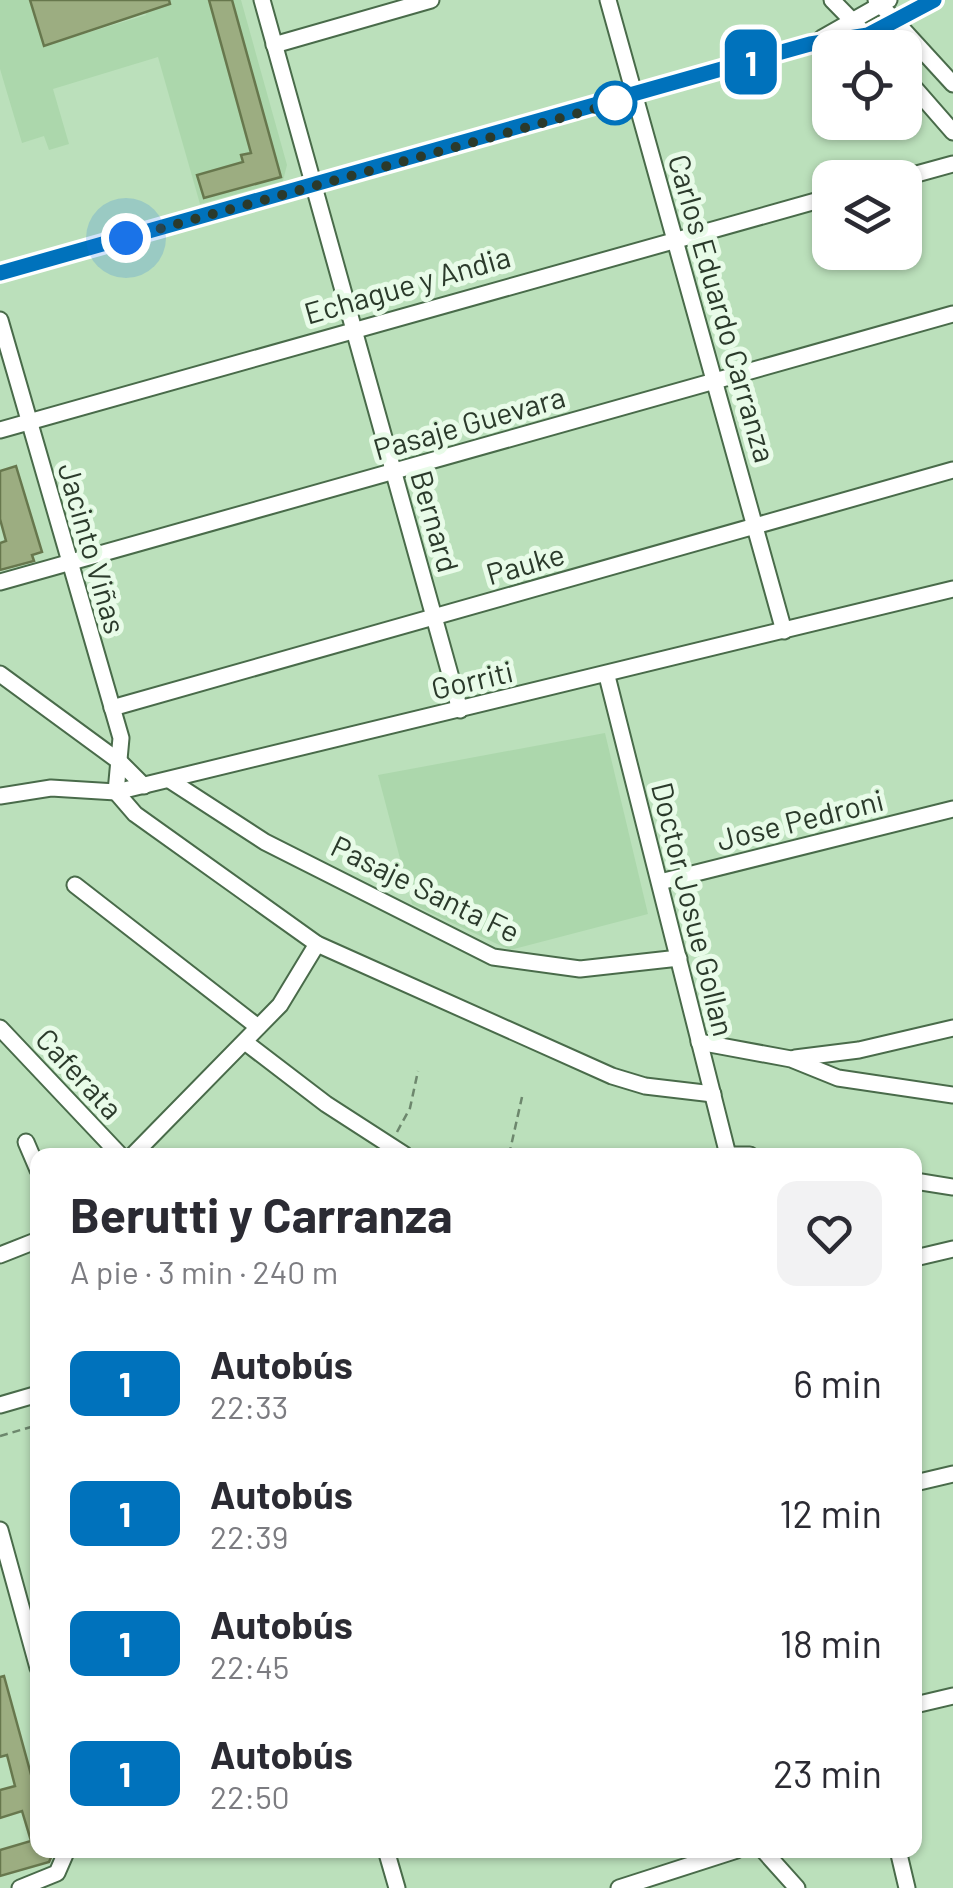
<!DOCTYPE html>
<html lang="es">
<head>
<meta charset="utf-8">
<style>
	:root { --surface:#fff; --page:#f2f2f3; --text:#2b2b33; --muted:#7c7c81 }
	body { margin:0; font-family:Barlow,sans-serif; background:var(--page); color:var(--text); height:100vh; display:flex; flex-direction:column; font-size:38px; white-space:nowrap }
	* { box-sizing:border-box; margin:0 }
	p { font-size:32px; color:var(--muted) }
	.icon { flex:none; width:55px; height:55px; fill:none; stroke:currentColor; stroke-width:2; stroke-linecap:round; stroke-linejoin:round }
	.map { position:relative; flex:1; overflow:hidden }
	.sheet { position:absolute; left:30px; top:1148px; width:892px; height:710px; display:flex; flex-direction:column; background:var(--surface); border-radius:20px; box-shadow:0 2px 8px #0004 }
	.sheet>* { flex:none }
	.badge { padding:0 20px; border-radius:15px; font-size:35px; line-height:65px }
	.fabs { position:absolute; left:812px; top:30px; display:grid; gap:20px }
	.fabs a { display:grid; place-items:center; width:110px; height:110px; border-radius:20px; background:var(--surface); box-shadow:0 2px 8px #0004; font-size:50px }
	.you { position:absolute; width:50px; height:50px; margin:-25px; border:8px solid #fff; border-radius:50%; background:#1a73e8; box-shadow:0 0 0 15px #1a73e833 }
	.map>.badge { position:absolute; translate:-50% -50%; box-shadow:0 0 0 5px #fff }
	.round { display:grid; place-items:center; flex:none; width:105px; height:105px; border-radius:20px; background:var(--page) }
	.summary { display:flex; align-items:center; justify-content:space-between; height:170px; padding:0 40px }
	h1 { font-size:48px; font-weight:700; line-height:75px }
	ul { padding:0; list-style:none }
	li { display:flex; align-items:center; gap:30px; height:130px; padding:0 40px }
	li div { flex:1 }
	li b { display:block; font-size:38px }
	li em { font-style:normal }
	li .badge { min-width:110px; font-weight:700; text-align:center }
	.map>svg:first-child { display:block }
</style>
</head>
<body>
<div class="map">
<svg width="953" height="1888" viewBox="0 0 953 1888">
	<rect width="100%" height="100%" fill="#bbe0bb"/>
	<g fill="#acd7ac">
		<path d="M0,0H30L44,46L146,15L142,0H241L287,165L283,181L200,204L158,57L53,89L69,144L49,150L44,136L22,143L0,69Z"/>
		<path d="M605,733L648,914L510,950L412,904L378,775Z"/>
	</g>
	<g fill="#9cad81" stroke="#67774d" stroke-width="2.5">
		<path d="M30,0H169L170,4L44,46Z"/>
		<path d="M209,0H232L281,177L204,198L197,175L243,162L241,155L251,153Z"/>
		<path d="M16,466L42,552L32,555L34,561L0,570V543L6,541L0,519V471Z"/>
		<path d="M4,1676L38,1800V1850H51L52,1855L49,1862L0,1876V1850L31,1841L22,1811L0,1818V1790L15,1786L7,1755L0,1757V1677Z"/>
	</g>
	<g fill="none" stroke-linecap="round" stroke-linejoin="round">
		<g stroke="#496b4a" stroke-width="19">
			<g id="minor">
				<path d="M262,0L460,710"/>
				<path d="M608,0L784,631"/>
				<path d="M832,0L879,48"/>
				<path d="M876,0L953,84"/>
				<path d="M822,38L889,0"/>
				<path d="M274,45L431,0"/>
				<path d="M905,77L953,132"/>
				<path d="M902,178L953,164"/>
				<path d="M0,273L809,45L868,35L934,0"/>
				<path d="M0,320L121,738L116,792L135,814L317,944L612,1076L645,1086L713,1094"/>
				<path d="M0,430L830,197"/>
				<path d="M0,582L953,314"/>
				<path d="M0,674L120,762L144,786"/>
				<path d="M607,676L728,1155"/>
				<path d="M112,708L953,470"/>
				<path d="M171,781L265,842L493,957L580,969L679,958"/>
				<path d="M0,796L51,788L116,792L953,589"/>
				<path d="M660,882L953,809"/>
				<path d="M75,885L258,1027"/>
				<path d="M0,1028L120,1155"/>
				<path d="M245,1042L326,1104L405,1155"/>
				<path d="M699,1042L791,1059L838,1078L953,1095"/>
				<path d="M795,1058L859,1050L953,1028"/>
				<path d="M26,1142L38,1170"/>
				<path d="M133,1155L280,1005L317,944"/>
				<path d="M728,1155H750"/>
				<path d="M915,1181L953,1187"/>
				<path d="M0,1255L38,1240"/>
				<path d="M915,1258L953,1249"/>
				<path d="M0,1405L38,1394"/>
				<path d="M915,1483L953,1474"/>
				<path d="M0,1530L38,1668"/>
				<path d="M915,1705L953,1696"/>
				<path d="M386,1850L397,1888"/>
				<path d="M763,1850L797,1888"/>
				<path d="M898,1850L907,1888"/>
				<path d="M20,1888L57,1873L67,1850"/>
				<path d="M619,1888L737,1850"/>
			</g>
		</g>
		<g stroke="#6d876d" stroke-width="2.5" stroke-dasharray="8 5" stroke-linecap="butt">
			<path d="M397,1132L410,1108L418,1071"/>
			<path d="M509,1155L522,1097"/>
			<path d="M0,1436L38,1425"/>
		</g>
		<use href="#minor" stroke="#fff" stroke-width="15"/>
	</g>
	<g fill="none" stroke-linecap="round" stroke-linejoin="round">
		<g stroke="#fff" stroke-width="22">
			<path id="line" d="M0,273L810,44L868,35L934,0"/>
		</g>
		<use href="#line" stroke="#0072bc" stroke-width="15"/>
		<path stroke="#2b3a2b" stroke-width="10" stroke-dasharray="0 18" d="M126,238L615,103"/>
	</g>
	<circle fill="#fff" stroke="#0072bc" stroke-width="5" cx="615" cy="103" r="20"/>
	<g text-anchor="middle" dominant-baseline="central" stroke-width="10" stroke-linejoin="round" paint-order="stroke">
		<g font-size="30" fill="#2b3a2b" stroke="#e8fbe8">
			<text transform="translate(407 284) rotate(-16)">Echague y Andia</text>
			<text transform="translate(723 308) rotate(74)">Carlos Eduardo Carranza</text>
			<text transform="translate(469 422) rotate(-16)">Pasaje Guevara</text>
			<text transform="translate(436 521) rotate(74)">Bernard</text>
			<text transform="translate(93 548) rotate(74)">Jacinto Viñas</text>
			<text transform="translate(525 563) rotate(-16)">Pauke</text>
			<text transform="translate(472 679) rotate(-13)">Gorriti</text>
			<text transform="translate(800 819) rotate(-14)">Jose Pedroni</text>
			<text transform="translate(426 888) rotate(26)">Pasaje Santa Fe</text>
			<text transform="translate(694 909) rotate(76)">Doctor Josue Gollan</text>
			<text transform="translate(80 1073) rotate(47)">Caferata</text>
		</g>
	</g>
</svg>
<div class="fabs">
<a><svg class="icon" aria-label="locate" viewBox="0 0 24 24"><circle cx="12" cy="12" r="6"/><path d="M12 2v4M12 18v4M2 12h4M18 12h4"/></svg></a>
<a><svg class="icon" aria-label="layers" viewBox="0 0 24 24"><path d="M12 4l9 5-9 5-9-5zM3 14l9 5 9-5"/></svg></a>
</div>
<div class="you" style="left:126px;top:238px"></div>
<b class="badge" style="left:751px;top:62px;background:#0072bc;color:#fff">1</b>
<section class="sheet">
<div class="summary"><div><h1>Berutti y Carranza</h1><p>A pie · 3 min · 240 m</p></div><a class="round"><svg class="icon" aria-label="heart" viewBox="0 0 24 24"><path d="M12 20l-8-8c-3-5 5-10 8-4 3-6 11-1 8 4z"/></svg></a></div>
<ul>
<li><span class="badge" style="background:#0072bc;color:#fff">1</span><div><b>Autobús</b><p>22:33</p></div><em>6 min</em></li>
<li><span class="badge" style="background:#0072bc;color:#fff">1</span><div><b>Autobús</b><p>22:39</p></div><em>12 min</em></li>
<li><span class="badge" style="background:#0072bc;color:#fff">1</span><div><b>Autobús</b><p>22:45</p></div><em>18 min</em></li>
<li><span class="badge" style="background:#0072bc;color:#fff">1</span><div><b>Autobús</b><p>22:50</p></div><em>23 min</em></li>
</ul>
</section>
</div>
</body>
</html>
